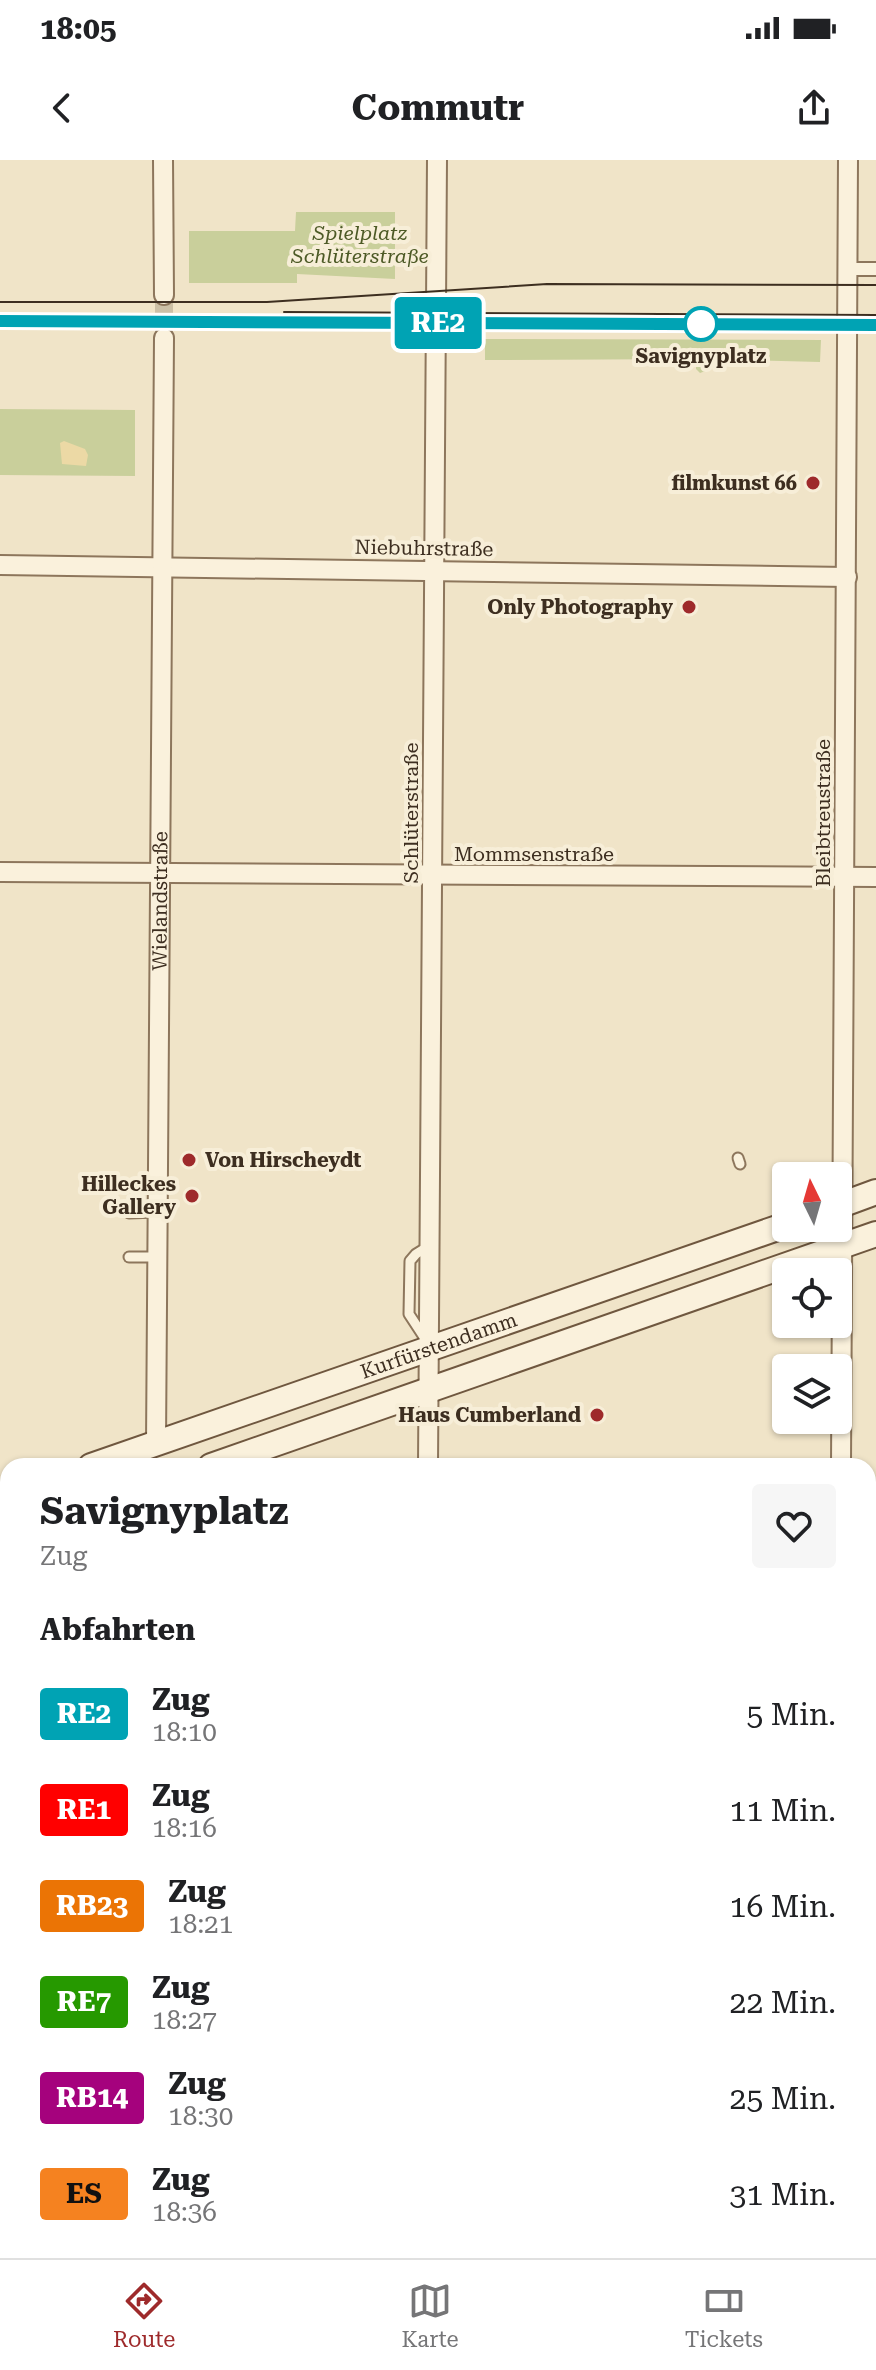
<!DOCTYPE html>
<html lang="de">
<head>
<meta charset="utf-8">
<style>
	:root { --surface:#fff; --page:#f6f6f6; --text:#202124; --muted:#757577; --line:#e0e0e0; --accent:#9e2a2b }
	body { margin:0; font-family:"Roboto Serif",serif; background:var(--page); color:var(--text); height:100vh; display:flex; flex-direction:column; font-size:30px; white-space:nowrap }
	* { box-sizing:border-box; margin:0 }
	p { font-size:26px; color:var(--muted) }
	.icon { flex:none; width:44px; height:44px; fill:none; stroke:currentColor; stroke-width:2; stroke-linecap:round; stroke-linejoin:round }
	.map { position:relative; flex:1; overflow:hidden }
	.drawer { position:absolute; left:0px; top:1298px; width:876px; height:800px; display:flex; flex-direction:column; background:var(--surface); border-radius:24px 24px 0 0; box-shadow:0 2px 6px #0004 }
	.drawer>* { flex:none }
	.badge { padding:0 16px; border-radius:6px; font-size:28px; line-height:52px }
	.needle { width:52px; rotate:355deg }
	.tools { position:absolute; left:772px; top:1002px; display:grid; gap:16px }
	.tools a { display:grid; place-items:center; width:80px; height:80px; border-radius:8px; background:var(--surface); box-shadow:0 2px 6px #0004; font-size:40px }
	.map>.badge { position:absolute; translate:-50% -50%; box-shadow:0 0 0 4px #fff }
	h2 { padding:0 40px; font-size:30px; line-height:72px }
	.round { display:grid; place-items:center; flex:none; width:84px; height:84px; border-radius:8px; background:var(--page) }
	.overview { display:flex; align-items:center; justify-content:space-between; height:136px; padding:0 40px }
	h1 { font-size:38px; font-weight:700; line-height:60px }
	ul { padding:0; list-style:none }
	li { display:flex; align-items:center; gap:24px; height:96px; padding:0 40px }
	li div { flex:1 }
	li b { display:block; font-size:30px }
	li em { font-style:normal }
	li .badge { min-width:88px; font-weight:700; text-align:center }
	.status { display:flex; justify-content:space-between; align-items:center; height:56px; padding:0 40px; background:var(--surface); direction:ltr }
	.status svg { height:22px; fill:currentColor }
	header { display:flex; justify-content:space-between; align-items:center; height:104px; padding:0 40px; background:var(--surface); font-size:36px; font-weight:700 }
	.dock { display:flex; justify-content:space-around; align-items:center; height:112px; border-top:2px solid var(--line); background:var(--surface); font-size:22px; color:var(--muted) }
	.dock a { display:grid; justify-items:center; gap:4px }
	.dock .current { color:var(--accent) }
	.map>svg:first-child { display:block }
</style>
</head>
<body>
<div class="status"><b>18:05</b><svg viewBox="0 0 49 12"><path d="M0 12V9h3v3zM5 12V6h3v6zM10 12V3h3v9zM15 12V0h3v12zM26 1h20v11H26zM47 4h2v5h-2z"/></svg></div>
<header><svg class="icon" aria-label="back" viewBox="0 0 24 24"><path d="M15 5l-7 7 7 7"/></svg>Commutr<svg class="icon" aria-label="share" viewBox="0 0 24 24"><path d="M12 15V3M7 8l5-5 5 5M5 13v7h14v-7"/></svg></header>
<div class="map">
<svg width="876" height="2098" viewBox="0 0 876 2098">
	<rect width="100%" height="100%" fill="#f0e4c8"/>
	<g fill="#c9cf9b">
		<path d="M296,52H395V119L297,114V123H189V71H295Z"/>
		<path d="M485,179L821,180L820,202L709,199L708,210L700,213L696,209V199L485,200Z"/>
		<path d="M0,249L135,250V316L0,315Z"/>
		<path d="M0,1671L8,1672V1775L0,1774Z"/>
	</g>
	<path fill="#ecd9a5" d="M64,281L85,289L88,295L86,306L62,304L60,283Z"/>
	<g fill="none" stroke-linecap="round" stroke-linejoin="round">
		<path stroke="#ccc0a6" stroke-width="18" stroke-dasharray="18 9" stroke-linecap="butt" d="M164,135V178"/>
		<g stroke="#8d765c" stroke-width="13">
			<g id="service">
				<path d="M738,998L740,1004"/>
				<path d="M129,1053L157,1052"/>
				<path d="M129,1097H156"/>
				<path d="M426,1180L409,1154L410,1101L416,1094L429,1086"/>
			</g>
		</g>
		<g stroke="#8d765c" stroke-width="16">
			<path id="pedestrian" d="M847,109H876"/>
		</g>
		<g stroke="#8d765c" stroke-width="22">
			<g id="minor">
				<path d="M163,0L164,135"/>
				<path d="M0,405L847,417"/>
				<path d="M0,712L876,717"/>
				<path id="s1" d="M156,1283L164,178"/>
				<path d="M428,1306L437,0"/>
				<path d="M841,1306L848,0"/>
				<path d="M0,1786L8,1787"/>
				<path d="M868,1985L876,1987"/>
				<path d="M78,2098L80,2090"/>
				<path d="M407,2098L408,2090"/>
				<path d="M796,2098V2090"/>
			</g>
		</g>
		<g stroke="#6f573f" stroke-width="28">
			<g id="secondary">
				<path d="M838,1046L876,1032"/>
				<path id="s2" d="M91,1306L786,1065"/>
				<path d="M211,1306L876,1074"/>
				<path d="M0,1338L8,1335"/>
				<path d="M0,1381L8,1378"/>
				<path d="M868,1556L876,1554"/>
				<path d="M868,1577L876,1575"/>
				<path d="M0,1617L8,1618"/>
				<path d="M0,1647L8,1648"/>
			</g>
		</g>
		<use href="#service" stroke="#faf1dc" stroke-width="9"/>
		<use href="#pedestrian" stroke="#faf1dc" stroke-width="12"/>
		<use href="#minor" stroke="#faf1dc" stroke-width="18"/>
		<use href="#secondary" stroke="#faf1dc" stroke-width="24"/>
		<g stroke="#3d2e20" stroke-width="2">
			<path d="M0,142H267L547,124L876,125"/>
			<path d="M284,152L876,155"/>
		</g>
		<path stroke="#3d2e20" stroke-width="5" stroke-dasharray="14 14" stroke-linecap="butt" d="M0,161L876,165"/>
	</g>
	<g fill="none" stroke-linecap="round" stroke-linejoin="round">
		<g stroke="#fff" stroke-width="18">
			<path id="line" d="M0,161L876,165"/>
		</g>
		<use href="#line" stroke="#00a3b4" stroke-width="12"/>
	</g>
	<circle fill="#fff" stroke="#00a3b4" stroke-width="4" cx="701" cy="164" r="16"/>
	<g fill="#9e2a2b" stroke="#f7eed8" stroke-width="3">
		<circle cx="813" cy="323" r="8"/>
		<circle cx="689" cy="447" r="8"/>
		<circle cx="189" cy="1000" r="8"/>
		<circle cx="192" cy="1036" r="8"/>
		<circle cx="597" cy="1255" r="8"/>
	</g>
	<g text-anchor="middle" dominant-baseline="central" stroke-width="8" stroke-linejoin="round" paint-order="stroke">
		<g font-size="20" font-style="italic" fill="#4d5a26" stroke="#f7eed8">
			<text x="360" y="73">Spielplatz<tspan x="360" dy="23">Schlüterstraße</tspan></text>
		</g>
		<g font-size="20" font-weight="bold" fill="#3d2e20" stroke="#f7eed8">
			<text x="701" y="196">Savignyplatz</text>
		</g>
		<g font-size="20" font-weight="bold" fill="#3d2e20" stroke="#f7eed8" text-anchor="end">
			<text x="797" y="323">filmkunst 66</text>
			<text x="673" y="447">Only Photography</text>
			<text x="205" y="1000" text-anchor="start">Von Hirscheydt</text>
			<text x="176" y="1024">Hilleckes<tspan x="176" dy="23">Gallery</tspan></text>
			<text x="581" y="1255">Haus Cumberland</text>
		</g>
		<g font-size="20" fill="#3d2e20" stroke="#f7eed8">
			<text transform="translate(424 388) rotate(1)">Niebuhrstraße</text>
			<text transform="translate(411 653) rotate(-90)">Schlüterstraße</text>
			<text transform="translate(823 653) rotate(-90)">Bleibtreustraße</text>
			<text x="534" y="694">Mommsenstraße</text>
			<text stroke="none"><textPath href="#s1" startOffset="542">Wielandstraße</textPath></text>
			<text stroke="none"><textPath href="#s2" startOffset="368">Kurfürstendamm</textPath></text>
		</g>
	</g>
</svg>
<div class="tools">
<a><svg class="needle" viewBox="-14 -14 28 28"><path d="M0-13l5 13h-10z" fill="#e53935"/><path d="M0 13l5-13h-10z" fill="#757577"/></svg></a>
<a><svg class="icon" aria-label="locate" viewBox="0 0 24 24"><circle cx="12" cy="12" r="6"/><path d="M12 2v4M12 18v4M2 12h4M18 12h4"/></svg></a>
<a><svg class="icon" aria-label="layers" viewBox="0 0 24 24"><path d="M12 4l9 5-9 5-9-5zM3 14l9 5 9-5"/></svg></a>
</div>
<b class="badge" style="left:438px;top:163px;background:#00a3b4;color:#fff">RE2</b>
<section class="drawer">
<div class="overview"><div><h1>Savignyplatz</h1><p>Zug</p></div><a class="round"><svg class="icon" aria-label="heart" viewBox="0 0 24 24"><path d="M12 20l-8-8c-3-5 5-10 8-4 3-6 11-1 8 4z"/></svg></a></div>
<h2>Abfahrten</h2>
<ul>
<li><span class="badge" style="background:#00a3b4;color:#fff">RE2</span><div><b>Zug</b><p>18:10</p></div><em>5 Min.</em></li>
<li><span class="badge" style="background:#f00;color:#fff">RE1</span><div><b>Zug</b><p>18:16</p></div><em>11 Min.</em></li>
<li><span class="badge" style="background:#eb7405;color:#fff">RB23</span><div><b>Zug</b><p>18:21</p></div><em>16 Min.</em></li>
<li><span class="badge" style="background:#269900;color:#fff">RE7</span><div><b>Zug</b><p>18:27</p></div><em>22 Min.</em></li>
<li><span class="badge" style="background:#a5027d;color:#fff">RB14</span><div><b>Zug</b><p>18:30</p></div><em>25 Min.</em></li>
<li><span class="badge" style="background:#f58220;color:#111">ES</span><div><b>Zug</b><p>18:36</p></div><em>31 Min.</em></li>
</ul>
</section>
</div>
<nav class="dock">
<a class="current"><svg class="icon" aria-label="directions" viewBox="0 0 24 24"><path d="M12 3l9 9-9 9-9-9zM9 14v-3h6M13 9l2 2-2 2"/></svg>Route</a>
<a><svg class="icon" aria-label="map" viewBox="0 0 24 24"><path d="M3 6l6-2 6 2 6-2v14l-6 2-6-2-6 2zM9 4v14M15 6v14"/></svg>Karte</a>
<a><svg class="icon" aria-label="tickets" viewBox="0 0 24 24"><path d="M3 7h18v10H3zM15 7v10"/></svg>Tickets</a>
</nav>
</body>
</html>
